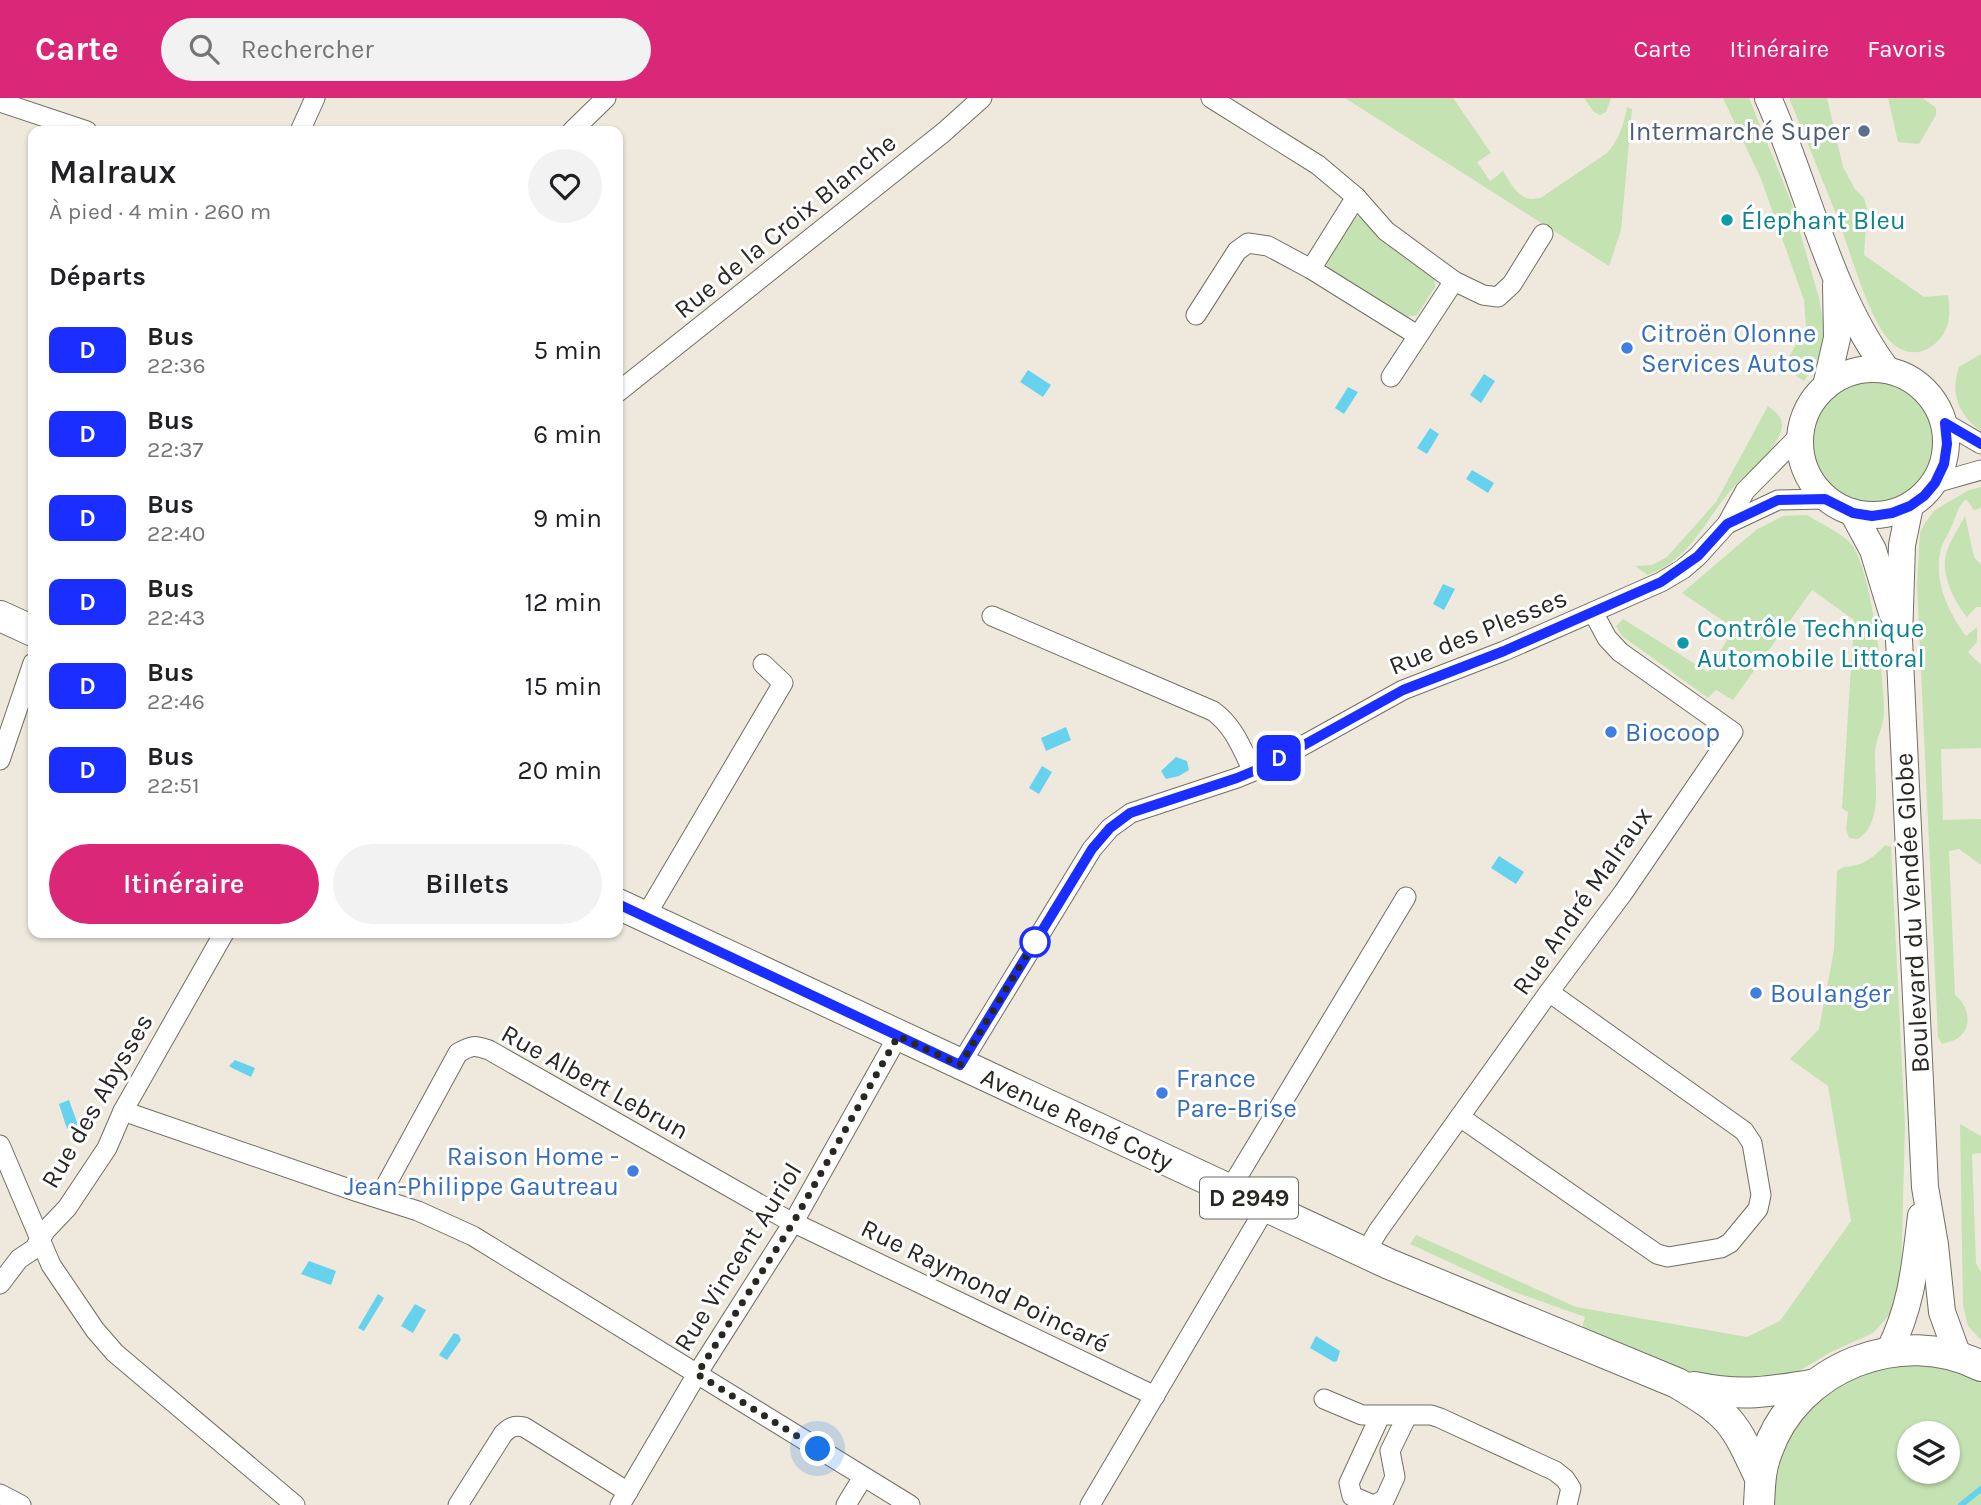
<!DOCTYPE html>
<html lang="fr">
<head>
<meta charset="utf-8">
<style>
	:root { --surface:#fff; --page:#f2f2f2; --text:#202124; --muted:#757577; --accent:#db2777 }
	body { margin:0; font-family:Karla,sans-serif; background:var(--page); color:var(--text); height:100vh; display:flex; flex-direction:column; font-size:26px; white-space:nowrap }
	* { box-sizing:border-box; margin:0 }
	p { font-size:23px; color:var(--muted) }
	.icon { flex:none; width:38px; height:38px; fill:none; stroke:currentColor; stroke-width:2; stroke-linecap:round; stroke-linejoin:round }
	.map { position:relative; flex:1; overflow:hidden }
	.sheet { position:absolute; left:28px; top:28px; width:595px; height:812px; display:flex; flex-direction:column; background:var(--surface); border-radius:14px; box-shadow:0 2px 5px #0004 }
	.sheet>* { flex:none }
	.badge { padding:0 14px; border-radius:10px; font-size:24px; line-height:46px }
	.fabs { position:absolute; left:1897px; top:1323px; display:grid; gap:14px }
	.fabs a { display:grid; place-items:center; width:63px; height:63px; border-radius:50%; background:var(--surface); box-shadow:0 2px 5px #0004; font-size:35px }
	.you { position:absolute; width:35px; height:35px; margin:-18px; border:5px solid #fff; border-radius:50%; background:#1a73e8; box-shadow:0 0 0 10px #1a73e833 }
	.map>.badge { position:absolute; translate:-50% -50%; box-shadow:0 0 0 4px #fff }
	h2 { padding:0 21px; font-size:26px; line-height:63px }
	.round { display:grid; place-items:center; flex:none; width:74px; height:74px; border-radius:37px; background:var(--page) }
	.headline { display:flex; align-items:center; justify-content:space-between; height:119px; padding:0 21px }
	h1 { font-size:33px; font-weight:600; line-height:52px }
	.action { display:flex; gap:14px; margin-top:auto; padding:14px 21px }
	.action a { flex:1; height:80px; border-radius:42px; background:var(--accent); color:#fff; font-size:28px; font-weight:600; line-height:80px; text-align:center }
	.action a+a { background:var(--page); color:var(--text) }
	ul { padding:0; list-style:none }
	li { display:flex; align-items:center; gap:21px; height:84px; padding:0 21px }
	li div { flex:1 }
	li b { display:block; font-size:26px }
	li em { font-style:normal }
	li .badge { min-width:77px; font-weight:700; text-align:center }
	header { display:flex; align-items:center; gap:42px; box-sizing:border-box; height:98px; padding:0 35px; background:var(--accent); color:#fff }
	header strong { font-size:33px }
	nav { display:flex; gap:38px; margin-inline-start:auto; font-size:24px }
	.search { width:490px; height:63px; background:var(--page); display:flex; align-items:center; gap:18px; box-sizing:border-box; padding:0 24px; border-radius:38px; color:var(--muted); font-size:26px }
	.map>svg:first-child { display:block }
</style>
</head>
<body>
<header>
<strong>Carte</strong>
<div class="search"><svg class="icon" aria-label="search" viewBox="0 0 24 24"><circle cx="10" cy="10" r="6"/><path d="M15 15l6 6"/></svg>Rechercher</div>
<nav><a>Carte</a><a>Itinéraire</a><a>Favoris</a></nav>
</header>
<div class="map">
<svg width="1981" height="1407" viewBox="0 0 1981 1407">
	<rect width="100%" height="100%" fill="#eee9dc"/>
	<g fill="#c5e2b3" fill-rule="evenodd">
		<path d="M1345,0H1453L1491,55L1477,64L1490,83L1503,73C1513,89 1521,107 1542,99L1607,55C1619,42 1624,26 1627,9L1632,11L1621,132L1609,168Z"/>
		<path d="M1584,0H1611L1606,14L1600,17L1594,14Z"/>
		<path d="M1723,0H1749L1792,106L1819,200L1825,234L1822,254L1804,283L1789,273L1788,261L1806,228L1804,202L1761,81Z"/>
		<path d="M1789,0H1827L1843,69L1855,91L1864,100L1867,111L1864,157L1924,199L1948,197C1950,212 1951,226 1942,238C1929,256 1909,260 1892,245C1871,227 1851,157 1841,129C1824,86 1807,43 1789,0Z"/>
		<path d="M1888,0H1923L1936,10V17L1919,46L1898,44Z"/>
		<path d="M1359,118L1389,146L1434,175L1435,189L1417,217L1407,219L1328,171L1325,157L1348,121Z"/>
		<path d="M1981,256V333C1958,317 1950,295 1959,269Z"/>
		<circle cx="1873" cy="344" r="61"/>
		<path d="M1768,308C1776,314 1783,319 1782,329C1779,351 1745,376 1731,392C1711,415 1697,445 1672,464C1665,469 1656,473 1648,477L1635,468L1652,467L1667,459L1716,404Z"/>
		<path d="M1981,389V410L1974,412L1966,401C1957,409 1956,419 1951,430C1947,438 1941,447 1940,455C1934,484 1949,515 1966,538L1977,529V544L1968,554L1981,567V650L1941,651L1943,722L1981,721V767L1959,751L1949,753L1955,897C1968,907 1974,928 1958,940C1954,943 1947,944 1942,946L1938,939L1917,487L1920,435L1925,425L1934,413L1945,406L1969,392Z"/>
		<path d="M1807,417C1821,426 1841,434 1852,447C1870,470 1885,582 1884,614C1884,629 1875,641 1875,656C1874,682 1884,724 1858,741L1849,740L1846,731L1848,714L1842,710L1854,522L1812,492L1733,602L1716,592L1708,600L1622,538L1616,528L1623,521L1708,574L1734,530L1682,495L1756,432L1783,418Z"/>
		<path d="M1965,418L1974,459L1981,467V509H1976L1967,519C1954,504 1939,473 1947,453C1951,441 1959,430 1965,418Z"/>
		<path d="M1885,747L1891,749L1905,1027L1901,1180L1892,1214L1873,1235L1831,1254L1794,1276L1720,1286L1582,1230L1585,1219L1512,1193L1410,1146L1416,1137L1576,1209L1747,1239L1780,1223L1851,1123L1828,988L1790,961L1819,931L1834,852L1837,773C1844,767 1852,769 1860,766C1870,762 1878,755 1885,747Z"/>
		<path d="M1960,1026L1981,1038V1055L1972,1056L1976,1165L1981,1174V1242L1968,1228L1963,1207Z"/>
		<path d="M1900,1261L1981,1276V1407H1767L1781,1346L1824,1292ZM1909,1335H1948V1374H1909Z"/>
	</g>
	<g fill="#67d2ee">
		<path d="M1028,272L1051,287L1043,299L1020,284Z"/>
		<path d="M1484,276L1495,283L1481,305L1470,297Z"/>
		<path d="M1348,289L1358,294L1344,316L1335,310Z"/>
		<path d="M1430,330L1439,336L1427,356L1417,350Z"/>
		<path d="M1472,372L1494,385L1488,395L1466,381Z"/>
		<path d="M1443,486L1455,491L1444,512L1433,506Z"/>
		<path d="M1066,629L1071,642L1046,653L1041,640Z"/>
		<path d="M1176,659L1187,663L1189,672L1179,678L1166,681L1161,673Z"/>
		<path d="M1042,668L1052,674L1039,696L1029,690Z"/>
		<path d="M1499,758L1524,774L1516,786L1491,770Z"/>
		<path d="M235,962L255,970L251,979L232,970L229,968Z"/>
		<path d="M69,1002L78,1027L67,1031L59,1006Z"/>
		<path d="M309,1163L336,1173L331,1187L301,1176Z"/>
		<path d="M378,1196L384,1200L364,1233L358,1230Z"/>
		<path d="M415,1206L426,1212L413,1235L401,1228Z"/>
		<path d="M454,1235L459,1237L461,1242L447,1262L439,1257Z"/>
		<path d="M1316,1238L1340,1253L1337,1263L1334,1264L1310,1250Z"/>
	</g>
	<g fill="none" stroke-linecap="round" stroke-linejoin="round">
		<path stroke="#67d2ee" stroke-width="6" d="M1961,1407L1981,1391"/>
		<g stroke="#726e62" stroke-width="21">
			<g id="street">
				<path d="M1211,0L1318,67L1356,99L1386,133L1454,183L1483,197L1498,199L1512,186L1543,136"/>
				<path d="M0,4L87,33"/>
				<path d="M300,33L315,0"/>
				<path d="M572,33L606,0"/>
				<path d="M1311,171L1356,99"/>
				<path d="M1196,217L1237,153L1248,145L1268,148L1311,171L1417,237"/>
				<path d="M1391,279L1454,183"/>
				<path d="M618,294L944,34L982,0"/>
				<path d="M1945,325L1981,346"/>
				<path d="M1935,385L1981,372"/>
				<path d="M1727,426L1778,402L1825,401"/>
				<path d="M992,518L1213,613C1234,628 1242,651 1253,673"/>
				<path d="M0,662L33,565"/>
				<path d="M645,819L783,585L763,566"/>
				<path d="M960,967L1092,751L1110,730L1131,715L1237,680L1266,668L1403,592L1504,553L1661,484L1683,471L1698,458L1727,426L1745,393L1799,338"/>
				<path d="M123,1013L358,1094L418,1113L473,1138L910,1407"/>
				<path d="M1460,1019L1657,1156L1668,1159L1721,1150L1730,1145L1758,1111L1761,1097L1752,1045L1744,1033L1549,894"/>
				<path d="M0,1047L51,1167L95,1232L115,1255L295,1407"/>
				<path d="M1230,1091L1406,799"/>
				<path d="M379,1100L458,955C472,947 474,947 489,952L784,1120L1155,1298"/>
				<path d="M1365,1155L1378,1133L1549,894L1623,795L1733,634L1620,554L1607,540L1593,514"/>
				<path d="M0,1186L19,1161L34,1151L46,1132L67,1110L107,1050L123,1013L224,835"/>
				<path d="M1324,1301L1362,1317H1431L1440,1320L1555,1373L1565,1381L1571,1390L1567,1407"/>
				<path d="M0,1396L21,1407"/>
				<path d="M458,1407L503,1336C510,1329 514,1327 524,1329L628,1394"/>
				<path d="M620,1407L697,1276L793,1125L898,938"/>
				<path d="M846,1407L863,1379"/>
				<path d="M1090,1407L1266,1109"/>
				<path d="M1373,1407L1352,1398L1349,1385L1380,1318"/>
				<path d="M1375,1407L1385,1401L1395,1379L1390,1353L1407,1318"/>
			</g>
		</g>
		<g stroke="#726e62" stroke-width="28">
			<g id="secondary">
				<path d="M1768,0C1808,89 1829,195 1887,272"/>
				<circle cx="1873" cy="344" r="73"/>
				<path d="M1826,288L1837,240L1836,187"/>
				<path d="M1910,408L1902,447L1899,541L1925,1089L1935,1147L1942,1214L1958,1258"/>
				<path d="M1853,415L1873,452L1892,515"/>
				<path d="M1889,1253C1912,1208 1915,1167 1921,1118"/>
			</g>
		</g>
		<g stroke="#726e62" stroke-width="32">
			<g id="primary">
				<path d="M0,518L33,533"/>
				<path d="M618,806L1389,1166L1677,1285C1731,1317 1734,1324 1760,1380"/>
				<path d="M1694,1289C1742,1299 1770,1294 1816,1286"/>
				<path d="M1759,1407C1760,1389 1760,1371 1767,1354C1796,1269 1902,1227 1981,1268"/>
			</g>
		</g>
		<use href="#street" stroke="#fff" stroke-width="19"/>
		<use href="#secondary" stroke="#fff" stroke-width="26"/>
		<use href="#primary" stroke="#fff" stroke-width="30"/>
	</g>
	<g fill="none" stroke-linecap="round" stroke-linejoin="round">
		<g stroke="#fff" stroke-width="16">
			<path id="line" d="M618,806L960,967L1092,751L1110,730L1130,715L1237,680L1266,668L1403,592L1504,553L1661,484L1698,458L1727,426L1778,402L1825,401L1853,415L1872,418L1892,415L1910,408L1924,398L1935,385L1944,366L1947,346L1945,325L1981,346"/>
		</g>
		<use href="#line" stroke="#192eff" stroke-width="10"/>
		<path stroke="#292722" stroke-width="7" stroke-dasharray="0 12.6" d="M818,1351L697,1276L793,1125L898,938L960,967L1039,837L1035,844"/>
	</g>
	<circle fill="#5c6f8a" stroke="#fff" stroke-width="2.5" cx="1864" cy="33" r="7"/>
	<g fill="#0f9aa8" stroke="#fff" stroke-width="2.5">
		<circle cx="1727" cy="122" r="7"/>
		<circle cx="1683" cy="545" r="7"/>
	</g>
	<g fill="#3f7fe0" stroke="#fff" stroke-width="2.5">
		<circle cx="1627" cy="250" r="7"/>
		<circle cx="1611" cy="634" r="7"/>
		<circle cx="1756" cy="895" r="7"/>
		<circle cx="1162" cy="995" r="7"/>
		<circle cx="633" cy="1073" r="7"/>
	</g>
	<circle fill="#fff" stroke="#192eff" stroke-width="3.5" cx="1035" cy="844" r="14"/>
	<g text-anchor="middle" dominant-baseline="central" stroke-width="6" stroke-linejoin="round" paint-order="stroke">
		<rect fill="#fff" stroke="#696864" stroke-width="2" x="1200" y="1079.5" width="98" height="41" rx="5"/>
		<g font-size="24" font-weight="bold" fill="#292722">
			<text x="1249" y="1100">D 2949</text>
		</g>
		<g font-size="26" fill="#4e5e75" stroke="#fff" text-anchor="end">
			<text x="1850" y="33">Intermarché Super</text>
		</g>
		<g font-size="26" fill="#0d838f" stroke="#fff" text-anchor="start">
			<text x="1741" y="122">Élephant Bleu</text>
			<text x="1697" y="530">Contrôle Technique<tspan x="1697" dy="30">Automobile Littoral</tspan></text>
		</g>
		<g font-size="26" fill="#292722" stroke="#fff">
			<text transform="translate(785 128) rotate(-39)">Rue de la Croix Blanche</text>
			<text transform="translate(1478 534) rotate(-22)">Rue des Plesses</text>
			<text transform="translate(1582 803) rotate(-55)">Rue André Malraux</text>
			<text transform="translate(1912 815) rotate(-93)">Boulevard du Vendée Globe</text>
			<text transform="translate(595 984) rotate(29)">Rue Albert Lebrun</text>
			<text transform="translate(97 1003) rotate(-60)">Rue des Abysses</text>
			<text transform="translate(1077 1021) rotate(25)">Avenue René Coty</text>
			<text transform="translate(738 1159) rotate(-58)">Rue Vincent Auriol</text>
			<text transform="translate(985 1188) rotate(26)">Rue Raymond Poincaré</text>
		</g>
		<g font-size="26" fill="#366cbe" stroke="#fff" text-anchor="start">
			<text x="1641" y="235">Citroën Olonne<tspan x="1641" dy="30">Services Autos</tspan></text>
			<text x="1625" y="634">Biocoop</text>
			<text x="1770" y="895">Boulanger</text>
			<text x="1176" y="980">France<tspan x="1176" dy="30">Pare-Brise</tspan></text>
			<text x="619" y="1058" text-anchor="end">Raison Home -<tspan x="619" dy="30">Jean-Philippe Gautreau</tspan></text>
		</g>
	</g>
</svg>
<div class="fabs">
<a><svg class="icon" aria-label="layers" viewBox="0 0 24 24"><path d="M12 4l9 5-9 5-9-5zM3 14l9 5 9-5"/></svg></a>
</div>
<div class="you" style="left:818px;top:1351px"></div>
<b class="badge" style="left:1279px;top:660px;background:#192eff;color:#fff">D</b>
<section class="sheet">
<div class="headline"><div><h1>Malraux</h1><p>À pied · 4 min · 260 m</p></div><a class="round"><svg class="icon" aria-label="heart" viewBox="0 0 24 24"><path d="M12 20l-8-8c-3-5 5-10 8-4 3-6 11-1 8 4z"/></svg></a></div>
<h2>Départs</h2>
<ul>
<li><span class="badge" style="background:#192eff;color:#fff">D</span><div><b>Bus</b><p>22:36</p></div><em>5 min</em></li>
<li><span class="badge" style="background:#192eff;color:#fff">D</span><div><b>Bus</b><p>22:37</p></div><em>6 min</em></li>
<li><span class="badge" style="background:#192eff;color:#fff">D</span><div><b>Bus</b><p>22:40</p></div><em>9 min</em></li>
<li><span class="badge" style="background:#192eff;color:#fff">D</span><div><b>Bus</b><p>22:43</p></div><em>12 min</em></li>
<li><span class="badge" style="background:#192eff;color:#fff">D</span><div><b>Bus</b><p>22:46</p></div><em>15 min</em></li>
<li><span class="badge" style="background:#192eff;color:#fff">D</span><div><b>Bus</b><p>22:51</p></div><em>20 min</em></li>
</ul>
<div class="action"><a>Itinéraire</a><a>Billets</a></div>
</section>
</div>
</body>
</html>
